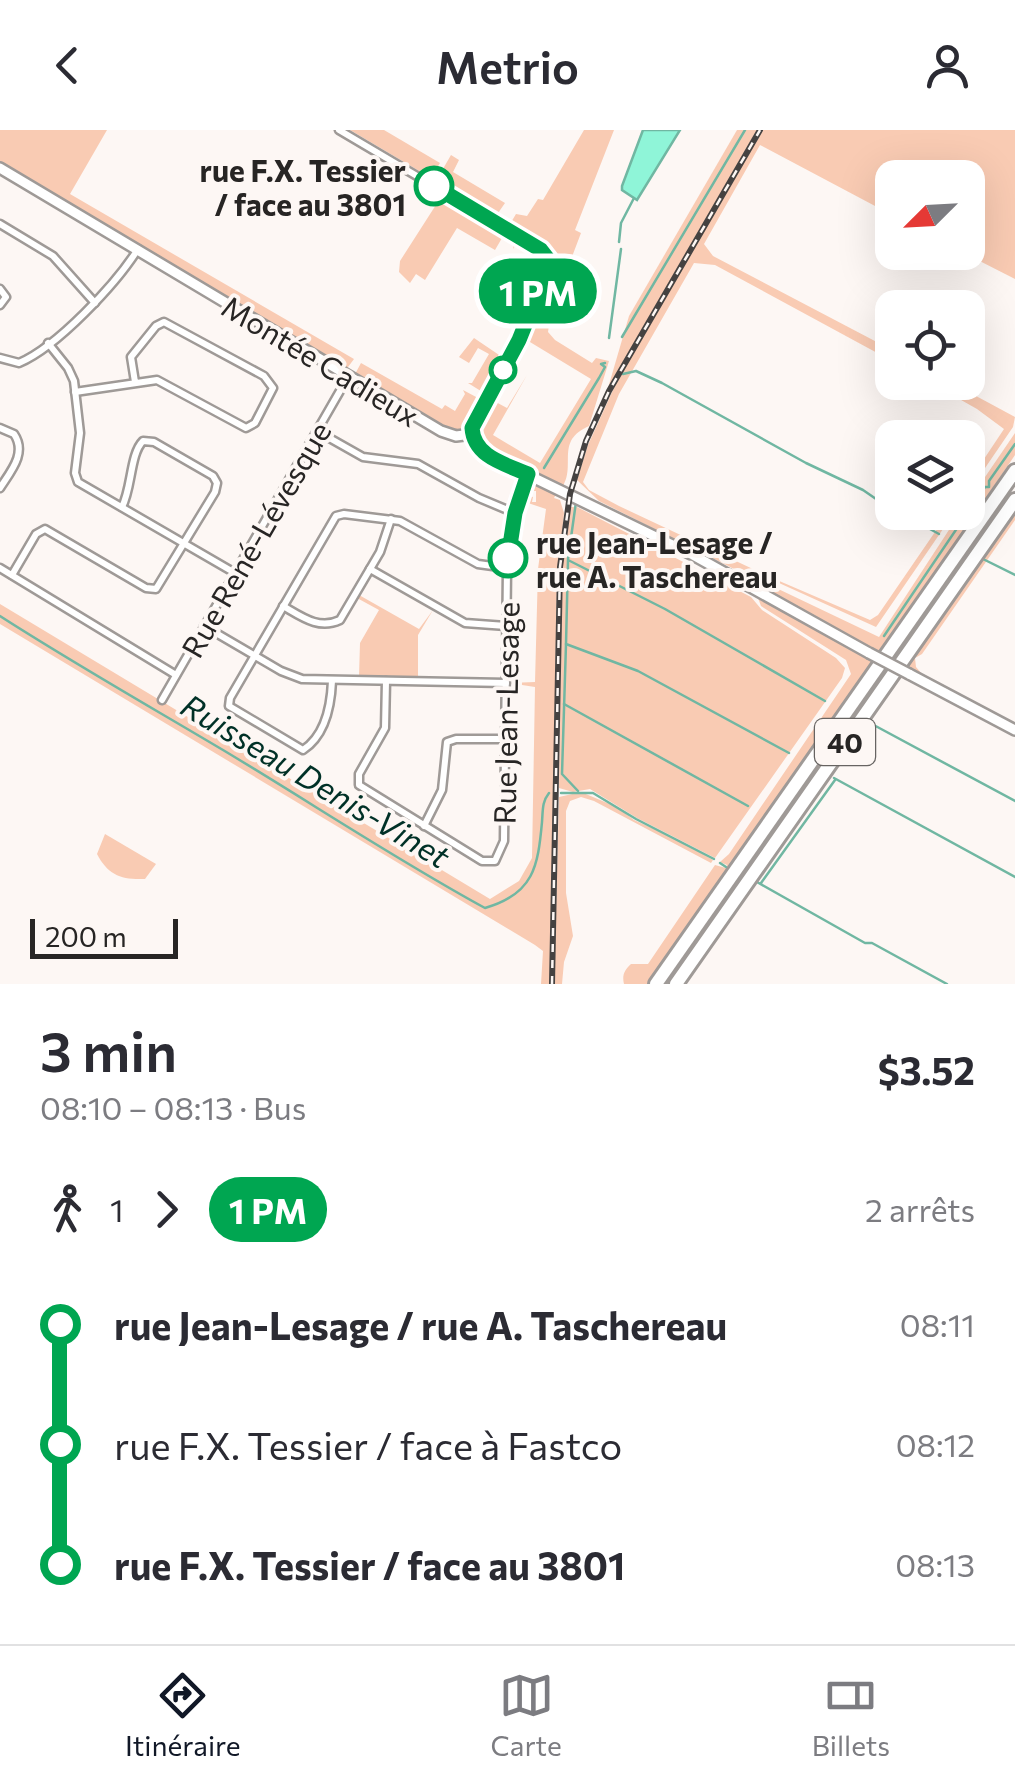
<!DOCTYPE html>
<html lang="fr">
<head>
<meta charset="utf-8">
<style>
	:root { --surface:#fff; --page:#f2f2f3; --text:#2b2b33; --muted:#7c7c81; --line:#e1e1e2; --accent:#111827 }
	body { margin:0; font-family:Commissioner,sans-serif; background:var(--page); color:var(--text); height:100vh; display:flex; flex-direction:column; font-size:38px; white-space:nowrap }
	* { box-sizing:border-box; margin:0 }
	p { font-size:32px; color:var(--muted) }
	.icon { flex:none; width:55px; height:55px; fill:none; stroke:currentColor; stroke-width:2; stroke-linecap:round; stroke-linejoin:round }
	.map { position:relative; height:854px; overflow:hidden }
	.sheet { display:flex; flex-direction:column; background:var(--surface); flex:1 }
	.sheet>* { flex:none }
	.badge { padding:0 20px; border-radius:32px; font-size:35px; line-height:65px }
	.needle { width:65px; rotate:246deg }
	.fabs { position:absolute; left:875px; top:30px; display:grid; gap:20px }
	.fabs a { display:grid; place-items:center; width:110px; height:110px; border-radius:20px; background:var(--surface); box-shadow:0 10px 40px #0002; font-size:50px }
	.scale { position:absolute; left:30px; bottom:25px; width:148px; box-sizing:border-box; padding-left:10px; border:5px solid #272524; border-top:0; font-size:28px; line-height:35px; white-space:nowrap; color:#272524; -webkit-text-stroke:8px #fdf7f4; paint-order:stroke }
	.map>.badge { position:absolute; translate:-50% -50%; box-shadow:0 0 0 5px #fff }
	.legs { display:flex; align-items:center; gap:15px; height:110px; padding:0 40px; font-size:32px }
	.legs p { margin-inline-start:auto }
	.headline { display:flex; align-items:center; justify-content:space-between; height:170px; padding:0 40px }
	h1 { font-size:55px; font-weight:600; line-height:75px }
	ul { padding:0 40px; list-style:none }
	li { display:flex; align-items:center; gap:35px; height:120px; font-size:38px }
	li i { display:grid; place-items:center; width:15px; height:100%; margin:0 12px; background:currentColor }
	li i::after { content:''; width:25px; height:25px; margin:-12px; border:8px solid; border-radius:50%; background:var(--surface) }
	li p { margin-inline-start:auto }
	li:first-child i { background:linear-gradient(#0000 50%,currentColor 0) }
	li:last-child i { background:linear-gradient(currentColor 50%,#0000 0) }
	header { display:flex; justify-content:space-between; align-items:center; height:130px; padding:0 40px; background:var(--surface); font-size:45px; font-weight:600 }
	.menu { display:flex; justify-content:space-around; align-items:center; height:140px; border-top:2px solid var(--line); background:var(--surface); font-size:28px; color:var(--muted) }
	.menu a { display:grid; justify-items:center; gap:5px }
	.menu .current { color:var(--accent) }
	.map>svg:first-child { display:block }
</style>
</head>
<body>
<header><svg class="icon" aria-label="back" viewBox="0 0 24 24"><path d="M15 5l-7 7 7 7"/></svg>Metrio<svg class="icon" aria-label="person" viewBox="0 0 24 24"><circle cx="12" cy="8" r="4"/><path d="M4 21q1-7 8-7t8 7"/></svg></header>
<div class="map">
<svg width="1015" height="854" viewBox="0 0 1015 854">
	<rect width="100%" height="100%" fill="#fdf7f4"/>
	<g fill="#f9cbb3">
		<path d="M0,0H107L70,64L354,229L345,241L0,34Z"/>
		<path d="M350,0H384L440,33L431,48Z"/>
		<path d="M584,0H614L575,100L581,103L551,182L548,202L555,210L592,233L596,228L609,231L589,296C555,311 576,334 563,356C542,347 475,325 477,300C478,290 487,279 492,270L507,278L527,245L493,305L540,333L591,249L525,209L554,131L545,116L510,94L516,84L527,86L538,69L543,70Z"/>
		<path d="M737,0H757L608,258L629,186Z"/>
		<path d="M763,0H1015V149L964,123L968,122V48H892V85L760,15L704,114L713,126L892,220V231L715,135L694,133L619,264L583,352L589,360L619,376L770,447L870,490L878,485L948,383H954L876,497L768,448L742,443L599,371L577,350L588,315L623,238Z"/>
		<path d="M451,25L459,30L453,42L505,73L496,86L436,51Z"/>
		<path d="M441,67L515,109L517,113L513,119L514,115L502,108L495,120L457,98L425,150L416,144L410,153L399,142L400,131Z"/>
		<path d="M474,208L505,229L484,263L468,253H472L489,224L478,218L469,233L459,227Z"/>
		<path d="M361,233L442,279L445,275L455,281L465,264L463,260L478,268L479,272L467,300L451,302L354,246Z"/>
		<path d="M931,253H952L1015,287L1013,297L968,363V353L1004,299L977,279Z"/>
		<path d="M1015,303V325L880,524L762,457L772,456L879,507L960,383L968,382V372Z"/>
		<path d="M531,352L557,362L554,368L560,370L564,383L557,451L550,854H541L543,821L535,815L0,494V474L490,769L519,751L532,728L535,557L509,553L535,552L538,439L546,379L522,371L524,365L533,367L532,372H536V361H525Z"/>
		<path d="M571,377H577L751,467L762,480L836,528L845,538L842,548L715,728L637,688L590,659L573,662L559,658L562,438Z"/>
		<path d="M1015,379V390L922,524L915,528L916,537L927,550L904,537Z"/>
		<path d="M359,465L419,499L433,480L418,505V548L359,547L360,513L379,480L357,468Z"/>
		<path d="M758,468L876,530L649,854H624C622,846 624,840 631,834H648L715,735L726,738L727,735L720,732L729,724L851,544L846,530L761,476Z"/>
		<path d="M581,662L617,677L634,690L679,710L713,730L711,733L594,671L581,667L570,671L566,681V763L573,806L564,832L562,854H554L559,667Z"/>
		<path d="M105,704L156,734L145,749C121,750 108,745 97,724Z"/>
	</g>
	<path fill="#8ff5d8" stroke="#70b7a2" stroke-width="2.5" d="M643,0H680L637,70L622,60V56Z"/>
	<g fill="none" stroke-linecap="round" stroke-linejoin="round">
		<g stroke="#70b7a2" stroke-width="2.5">
			<path d="M619,112L621,93L634,68"/>
			<path d="M622,207L745,0"/>
			<path d="M609,208L621,119"/>
			<path d="M623,244L636,241L662,253L806,333L863,360L892,380"/>
			<path d="M544,338L599,248L605,237L601,234L605,233"/>
			<path d="M899,382L939,404"/>
			<path d="M568,429L576,372"/>
			<path d="M983,429L1015,445"/>
			<path d="M0,486C73,533 149,576 223,620C310,672 395,729 485,778C534,764 538,736 542,692C543,679 542,672 549,663"/>
			<path d="M884,506L985,357H989V351L1015,314"/>
			<path d="M566,514L562,644L578,661"/>
			<path d="M564,574L748,676"/>
			<path d="M870,593L1015,671"/>
			<path d="M789,623L638,541L566,514L568,430L665,479L825,571"/>
			<path d="M834,648L1015,747"/>
			<path d="M561,663H593L636,689L714,729"/>
			<path d="M720,733L726,737"/>
			<path d="M757,752L865,813H872L947,854"/>
			<path d="M761,753L835,650"/>
		</g>
		<g stroke="#9f9a97" stroke-width="11">
			<g id="street">
				<path d="M339,0L537,117L546,126C553,156 492,260 475,290L472,304"/>
				<path d="M0,94L53,126L95,173"/>
				<path d="M0,159L6,167L0,175"/>
				<path d="M48,213L68,238L74,251L80,303L75,343L78,352L235,443"/>
				<path d="M0,228L19,233C57,217 116,154 138,119"/>
				<path d="M75,262L157,250L246,298L255,293L273,258L264,246L164,192L156,196L131,227L135,252"/>
				<path d="M0,298L14,304C27,323 11,341 0,358"/>
				<path d="M317,301L363,327L418,334L479,368L515,383"/>
				<path d="M0,438L176,545"/>
				<path d="M370,439L465,493L506,496"/>
				<path d="M12,445L36,404L45,399L146,458L156,459L215,362L217,353L213,346L154,312L143,311C130,324 132,358 122,377"/>
				<path d="M283,476C302,487 319,500 340,490L380,422L391,389"/>
				<path d="M204,496L281,541L302,549L506,553"/>
				<path d="M332,551C331,576 326,605 303,620L229,576L230,568L336,386L344,384L400,391L478,434L507,438"/>
				<path d="M386,551L385,598L359,644V655L482,731H495L504,711L507,438L515,383L528,344"/>
				<path d="M162,570L348,247"/>
				<path d="M424,696L442,660L447,612L456,609H505"/>
			</g>
		</g>
		<g stroke="#9f9a97" stroke-width="14">
			<g id="secondary">
				<path d="M0,38L441,301L456,306L472,304L477,318L487,325L693,425L869,523"/>
				<path d="M909,544L1015,600"/>
			</g>
		</g>
		<g stroke="#9f9a97" stroke-width="18">
			<g id="highway">
				<path d="M656,854L1015,341"/>
				<path d="M676,854L1015,370"/>
			</g>
		</g>
		<use href="#street" stroke="#fff" stroke-width="6"/>
		<use href="#secondary" stroke="#fff" stroke-width="9"/>
		<use href="#highway" stroke="#fff" stroke-width="12"/>
		<g stroke="#454241" stroke-width="6">
			<path id="rail" d="M552,854L560,437L570,364L586,311L609,261L760,0"/>
		</g>
		<use href="#rail" stroke="#fdf7f4" stroke-width="2.5" stroke-dasharray="8" stroke-linecap="butt"/>
		<g stroke="#9f9a97" stroke-width="14" stroke-linecap="butt">
			<path id="secondary-bridge" d="M869,523L909,544"/>
		</g>
		<use href="#secondary-bridge" stroke="#fff" stroke-width="9"/>
	</g>
	<g fill="none" stroke-linecap="round" stroke-linejoin="round">
		<g stroke="#fff" stroke-width="22">
			<path id="line-1" d="M434,56L541,120L548,129L546,143L519,210L472,298C474,327 505,334 528,344L515,383L508,428"/>
		</g>
		<use href="#line-1" stroke="#00a651" stroke-width="15"/>
	</g>
	<g fill="#fff" stroke="#00a651" stroke-width="5">
		<circle cx="434" cy="56" r="18"/>
		<circle cx="503" cy="240" r="12"/>
		<circle cx="508" cy="428" r="18"/>
	</g>
	<g text-anchor="middle" dominant-baseline="central" stroke-width="8" stroke-linejoin="round" paint-order="stroke">
		<rect fill="#fdf7f4" stroke="#676462" stroke-width="2.5" x="815" y="589" width="60" height="46" rx="8"/>
		<g font-size="28" font-weight="bold" fill="#272524">
			<text x="845" y="612">40</text>
		</g>
		<g font-size="30" font-weight="bold" fill="#272524" stroke="#fdf7f4" text-anchor="end">
			<text x="406" y="39">rue F.X. Tessier<tspan x="406" dy="34">/ face au 3801</tspan></text>
			<text x="536" y="411" text-anchor="start">rue Jean-Lesage /<tspan x="536" dy="34">rue A. Taschereau</tspan></text>
		</g>
		<g font-size="30" fill="#272524" stroke="#fdf7f4">
			<text transform="translate(321 230) rotate(31)">Montée Cadieux</text>
			<text transform="translate(255 409) rotate(-60)">Rue René-Lévesque</text>
			<text transform="translate(505 583) rotate(-89)">Rue Jean-Lesage</text>
		</g>
		<g font-size="32" font-style="italic" fill="#003127" stroke="#fdf7f4">
			<text transform="translate(316 650) rotate(31)">Ruisseau Denis-Vinet</text>
		</g>
	</g>
</svg>
<div class="fabs">
<a><svg class="needle" viewBox="-14 -14 28 28"><path d="M0-13l5 13h-10z" fill="#e53935"/><path d="M0 13l5-13h-10z" fill="#7c7c81"/></svg></a>
<a><svg class="icon" aria-label="locate" viewBox="0 0 24 24"><circle cx="12" cy="12" r="6"/><path d="M12 2v4M12 18v4M2 12h4M18 12h4"/></svg></a>
<a><svg class="icon" aria-label="layers" viewBox="0 0 24 24"><path d="M12 4l9 5-9 5-9-5zM3 14l9 5 9-5"/></svg></a>
</div>
<div class="scale">200 m</div>
<b class="badge" style="left:538px;top:161px;background:#00a651;color:#fff">1 PM</b>
</div>
<section class="sheet">
<div class="headline"><div><h1>3 min</h1><p>08:10 – 08:13 · Bus</p></div><b>$3.52</b></div>
<div class="legs"><svg class="icon" aria-label="walk" viewBox="0 0 24 24"><circle cx="13" cy="4" r="2"/><path d="M13 8l-2 6 4 7M11 14l-3 7M7 12l3-4h3l4 4"/></svg>1<svg class="icon" aria-label="forward" viewBox="0 0 24 24"><path d="M9 5l7 7-7 7"/></svg><b class="badge" style="background:#00a651;color:#fff">1 PM</b><p>2 arrêts</p></div>
<ul>
<li><i style="color:#00a651"></i><b>rue Jean-Lesage / rue A. Taschereau</b><p>08:11</p></li>
<li><i style="color:#00a651"></i><span>rue F.X. Tessier / face à Fastco</span><p>08:12</p></li>
<li><i style="color:#00a651"></i><b>rue F.X. Tessier / face au 3801</b><p>08:13</p></li>
</ul>
</section>
<nav class="menu">
<a class="current"><svg class="icon" aria-label="directions" viewBox="0 0 24 24"><path d="M12 3l9 9-9 9-9-9zM9 14v-3h6M13 9l2 2-2 2"/></svg>Itinéraire</a>
<a><svg class="icon" aria-label="map" viewBox="0 0 24 24"><path d="M3 6l6-2 6 2 6-2v14l-6 2-6-2-6 2zM9 4v14M15 6v14"/></svg>Carte</a>
<a><svg class="icon" aria-label="tickets" viewBox="0 0 24 24"><path d="M3 7h18v10H3zM15 7v10"/></svg>Billets</a>
</nav>
</body>
</html>
